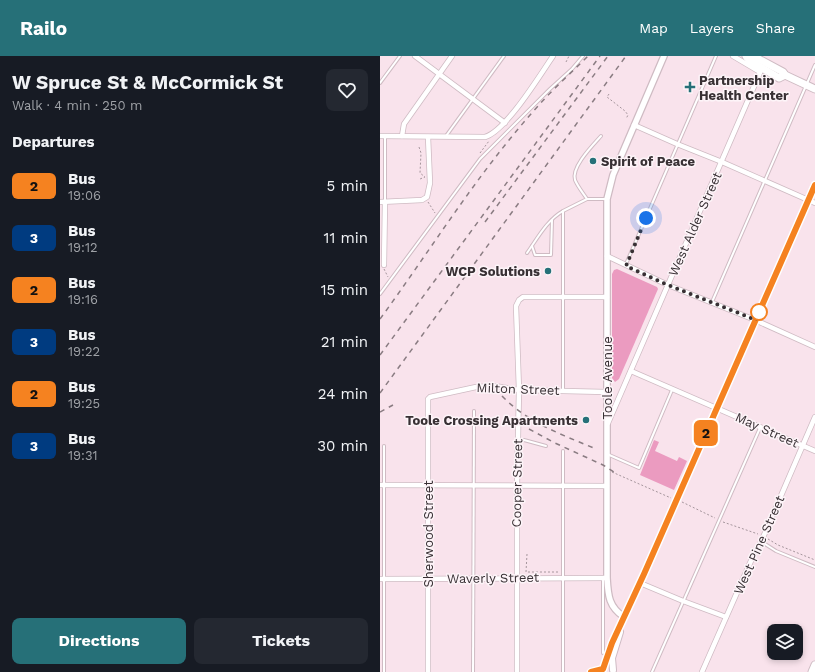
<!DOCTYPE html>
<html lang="en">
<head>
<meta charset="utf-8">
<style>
	:root { --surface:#171b24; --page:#242831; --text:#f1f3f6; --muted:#9ea1a6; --accent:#267078 }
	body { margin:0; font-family:"Work Sans",sans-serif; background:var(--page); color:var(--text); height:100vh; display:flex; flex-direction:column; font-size:15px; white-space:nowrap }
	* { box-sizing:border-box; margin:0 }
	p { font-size:13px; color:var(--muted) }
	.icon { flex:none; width:22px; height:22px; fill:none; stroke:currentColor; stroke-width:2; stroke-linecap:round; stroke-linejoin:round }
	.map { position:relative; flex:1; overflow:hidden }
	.sheet { display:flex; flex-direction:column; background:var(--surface); width:380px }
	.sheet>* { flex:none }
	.badge { padding:0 8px; border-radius:6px; font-size:14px; line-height:26px }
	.buttons { position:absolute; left:387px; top:568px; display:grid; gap:8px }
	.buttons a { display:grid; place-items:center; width:36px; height:36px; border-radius:8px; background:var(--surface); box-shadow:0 2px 6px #0003; font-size:20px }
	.you { position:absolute; width:20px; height:20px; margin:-10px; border:3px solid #fff; border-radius:50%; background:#1a73e8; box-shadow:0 0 0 6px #1a73e833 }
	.map>.badge { position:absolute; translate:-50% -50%; box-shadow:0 0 0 2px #fff }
	h2 { padding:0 12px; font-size:15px; line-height:36px }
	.round { display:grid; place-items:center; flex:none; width:42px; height:42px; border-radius:8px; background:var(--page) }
	.head { display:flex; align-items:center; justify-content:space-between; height:68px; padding:0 12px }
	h1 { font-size:19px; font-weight:700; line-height:30px }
	.button { display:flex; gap:8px; margin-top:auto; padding:8px 12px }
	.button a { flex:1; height:46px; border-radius:8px; background:var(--accent); color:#fff; font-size:16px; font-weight:700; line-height:46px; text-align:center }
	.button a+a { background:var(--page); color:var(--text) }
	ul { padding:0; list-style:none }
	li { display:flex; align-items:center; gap:12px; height:52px; padding:0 12px }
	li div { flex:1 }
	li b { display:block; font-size:15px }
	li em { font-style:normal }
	li .badge { min-width:44px; font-weight:700; text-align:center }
	header { display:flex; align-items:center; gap:24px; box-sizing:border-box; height:56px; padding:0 20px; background:var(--accent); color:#fff }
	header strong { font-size:19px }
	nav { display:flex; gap:22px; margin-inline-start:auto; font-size:14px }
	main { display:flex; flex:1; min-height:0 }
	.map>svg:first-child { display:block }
</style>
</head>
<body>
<header>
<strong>Railo</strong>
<nav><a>Map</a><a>Layers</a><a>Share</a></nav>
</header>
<main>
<section class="sheet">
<div class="head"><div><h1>W Spruce St &amp; McCormick St</h1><p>Walk · 4 min · 250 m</p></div><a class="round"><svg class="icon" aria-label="heart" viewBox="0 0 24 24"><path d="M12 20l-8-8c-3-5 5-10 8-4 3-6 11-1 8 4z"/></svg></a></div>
<h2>Departures</h2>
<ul>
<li><span class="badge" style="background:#f58220;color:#111">2</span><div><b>Bus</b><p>19:06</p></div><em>5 min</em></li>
<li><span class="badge" style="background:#003b80;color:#fff">3</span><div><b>Bus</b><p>19:12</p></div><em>11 min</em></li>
<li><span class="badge" style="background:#f58220;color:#111">2</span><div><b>Bus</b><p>19:16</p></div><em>15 min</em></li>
<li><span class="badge" style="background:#003b80;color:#fff">3</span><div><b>Bus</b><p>19:22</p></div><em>21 min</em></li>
<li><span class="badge" style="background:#f58220;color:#111">2</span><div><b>Bus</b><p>19:25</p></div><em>24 min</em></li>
<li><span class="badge" style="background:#003b80;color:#fff">3</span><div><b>Bus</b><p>19:31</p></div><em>30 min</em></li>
</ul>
<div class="button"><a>Directions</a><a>Tickets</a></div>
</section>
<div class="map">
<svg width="435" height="616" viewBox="0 0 435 616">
	<rect width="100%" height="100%" fill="#f9e3ec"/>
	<g fill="#eb9bc0">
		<path d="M237,213L277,231L278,233L239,323L235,326L232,322V218L234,214Z"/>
		<path d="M274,384L279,386L275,395L297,405L299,401L307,405L294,434L260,419Z"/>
	</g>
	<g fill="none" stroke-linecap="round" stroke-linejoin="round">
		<g stroke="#cfbbc3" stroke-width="4">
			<g id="service">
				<path d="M0,27L20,0"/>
				<path d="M66,80L124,0"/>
				<path d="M5,81V145"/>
				<path d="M207,143C203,137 198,131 195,124C191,111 213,89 221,80"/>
				<path d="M152,190L155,199H171L172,164"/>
				<path d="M147,197C157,183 167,164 183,155"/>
				<path d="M246,208L336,0"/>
				<path d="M0,238L100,103L170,33L192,13L203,0"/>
				<path d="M332,246L435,9"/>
				<path d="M183,335V155L207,143H227"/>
				<path d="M139,385L144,384L166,390"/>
				<path d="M227,398L259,412L292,334"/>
				<path d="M382,486L396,495L435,511"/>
				<path d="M223,522V597"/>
				<path d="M4,616V390"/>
				<path d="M93,616L94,355"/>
				<path d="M183,616V395"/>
				<path d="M272,616L380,372"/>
			</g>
		</g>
		<g stroke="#cfbbc3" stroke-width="6">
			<g id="minor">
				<path d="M35,0L125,67"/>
				<path d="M353,0L380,16"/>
				<path d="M254,69L297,88L342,106L435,147"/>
				<path d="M0,80L105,81C126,75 160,19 173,0"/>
				<path d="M22,80L24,68L72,0"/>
				<path d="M0,146L42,144L47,141L50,127L48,81"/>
				<path d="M227,200L288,229L375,264L435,291"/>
				<path d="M4,209L5,146"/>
				<path d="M251,315L435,395"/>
				<path d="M228,367L382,12"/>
				<path d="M0,429L227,430"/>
				<path d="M0,523L227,522"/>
				<path d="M260,527L303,545L346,561"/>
				<path d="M48,616V343L50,341L96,331L115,330L139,334L227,336"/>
				<path d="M137,616V430L139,334L136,250L139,244L143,241H227"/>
				<path d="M322,616L374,498L381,486L435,361"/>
			</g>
		</g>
		<g stroke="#cfbbc3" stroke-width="8">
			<path id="tertiary" d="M244,561C229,551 228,540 227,522V143L233,119L284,0"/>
		</g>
		<g stroke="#cfbbc3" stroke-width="8">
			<g id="secondary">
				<path d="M223,613L232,587L264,518L435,129"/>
				<path d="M233,614L232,602L240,576"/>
				<path d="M211,616L222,614"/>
			</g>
		</g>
		<g stroke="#cfbbc3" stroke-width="9">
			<g id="primary">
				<path d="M366,0L370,5L399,22L405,19"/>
				<path d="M367,1L373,0L403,16L405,19L435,33"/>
				<path d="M432,616L435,609"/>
			</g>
		</g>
		<g stroke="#a5959c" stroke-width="1" stroke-dasharray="2 2" stroke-linecap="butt">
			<path d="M186,6L189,0"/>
			<path d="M229,38L227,41L245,55L248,59L246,63"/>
			<path d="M39,91L41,97L40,117L45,121L40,123"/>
			<path d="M100,97L109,85"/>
			<path d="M48,146L55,157"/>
			<path d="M4,213L8,221"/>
			<path d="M232,416L291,442"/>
			<path d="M302,446L335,462"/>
			<path d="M343,466L378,478"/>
			<path d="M388,483L398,489L435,504"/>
			<path d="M147,498L146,516H178"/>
		</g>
		<use href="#service" stroke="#fff" stroke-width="2"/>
		<use href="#minor" stroke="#fff" stroke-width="4.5"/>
		<use href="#tertiary" stroke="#fff" stroke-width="5.5"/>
		<use href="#secondary" stroke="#fff" stroke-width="6"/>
		<use href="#primary" stroke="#fff" stroke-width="7"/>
		<g stroke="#8a7c82" stroke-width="1.5" stroke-dasharray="5 5" stroke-linecap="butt">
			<path d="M105,166L228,0"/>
			<path d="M0,263C52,192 99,115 159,49C174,32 192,16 208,0"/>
			<path d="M0,299L220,0"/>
			<path d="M0,337L246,0"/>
			<path d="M122,340C148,367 183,379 216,393"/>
			<path d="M0,356L13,349"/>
			<path d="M149,373L175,387L223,409L237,418"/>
		</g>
	</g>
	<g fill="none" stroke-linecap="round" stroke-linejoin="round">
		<g stroke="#fff" stroke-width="9">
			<path id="line" d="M211,616L223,613L232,587L264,518L435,129"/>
		</g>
		<use href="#line" stroke="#f58220" stroke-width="6"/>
		<path stroke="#383034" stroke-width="4" stroke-dasharray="0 7.2" d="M266,162L246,210L288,229L376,264L379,256"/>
	</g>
	<g fill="#267078" stroke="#fdf4f8" stroke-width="1.5">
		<path d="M308 25h4v4h4v4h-4v4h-4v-4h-4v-4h4z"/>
		<circle cx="213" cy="105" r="4"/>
		<circle cx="168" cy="215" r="4"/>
		<circle cx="206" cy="364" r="4"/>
	</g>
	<circle fill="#fff" stroke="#f58220" stroke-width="2" cx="379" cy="256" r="8"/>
	<g text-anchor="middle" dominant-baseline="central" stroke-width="3" stroke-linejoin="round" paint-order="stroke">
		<g font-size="13" font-weight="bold" fill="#383034" stroke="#fdf4f8" text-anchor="start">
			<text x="319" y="24">Partnership<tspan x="319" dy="15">Health Center</tspan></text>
			<text x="221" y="105">Spirit of Peace</text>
			<text x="160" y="215" text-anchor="end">WCP Solutions</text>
			<text x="198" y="364" text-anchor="end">Toole Crossing Apartments</text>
		</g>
		<g font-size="13" fill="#383034" stroke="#fdf4f8">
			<text transform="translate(315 168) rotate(-66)">West Alder Street</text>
			<text transform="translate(227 322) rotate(-90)">Toole Avenue</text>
			<text transform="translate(138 333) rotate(2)">Milton Street</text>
			<text transform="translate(387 374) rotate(24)">May Street</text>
			<text transform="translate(137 427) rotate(-89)">Cooper Street</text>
			<text transform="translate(48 478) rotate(-90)">Sherwood Street</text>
			<text transform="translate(379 489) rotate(-66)">West Pine Street</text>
			<text transform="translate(113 522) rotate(-1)">Waverly Street</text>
		</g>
	</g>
</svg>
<div class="buttons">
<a><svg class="icon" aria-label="layers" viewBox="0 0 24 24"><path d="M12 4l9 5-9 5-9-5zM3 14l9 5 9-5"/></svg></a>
</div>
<div class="you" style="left:266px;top:162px"></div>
<b class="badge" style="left:326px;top:377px;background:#f58220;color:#111">2</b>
</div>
</main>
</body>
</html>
